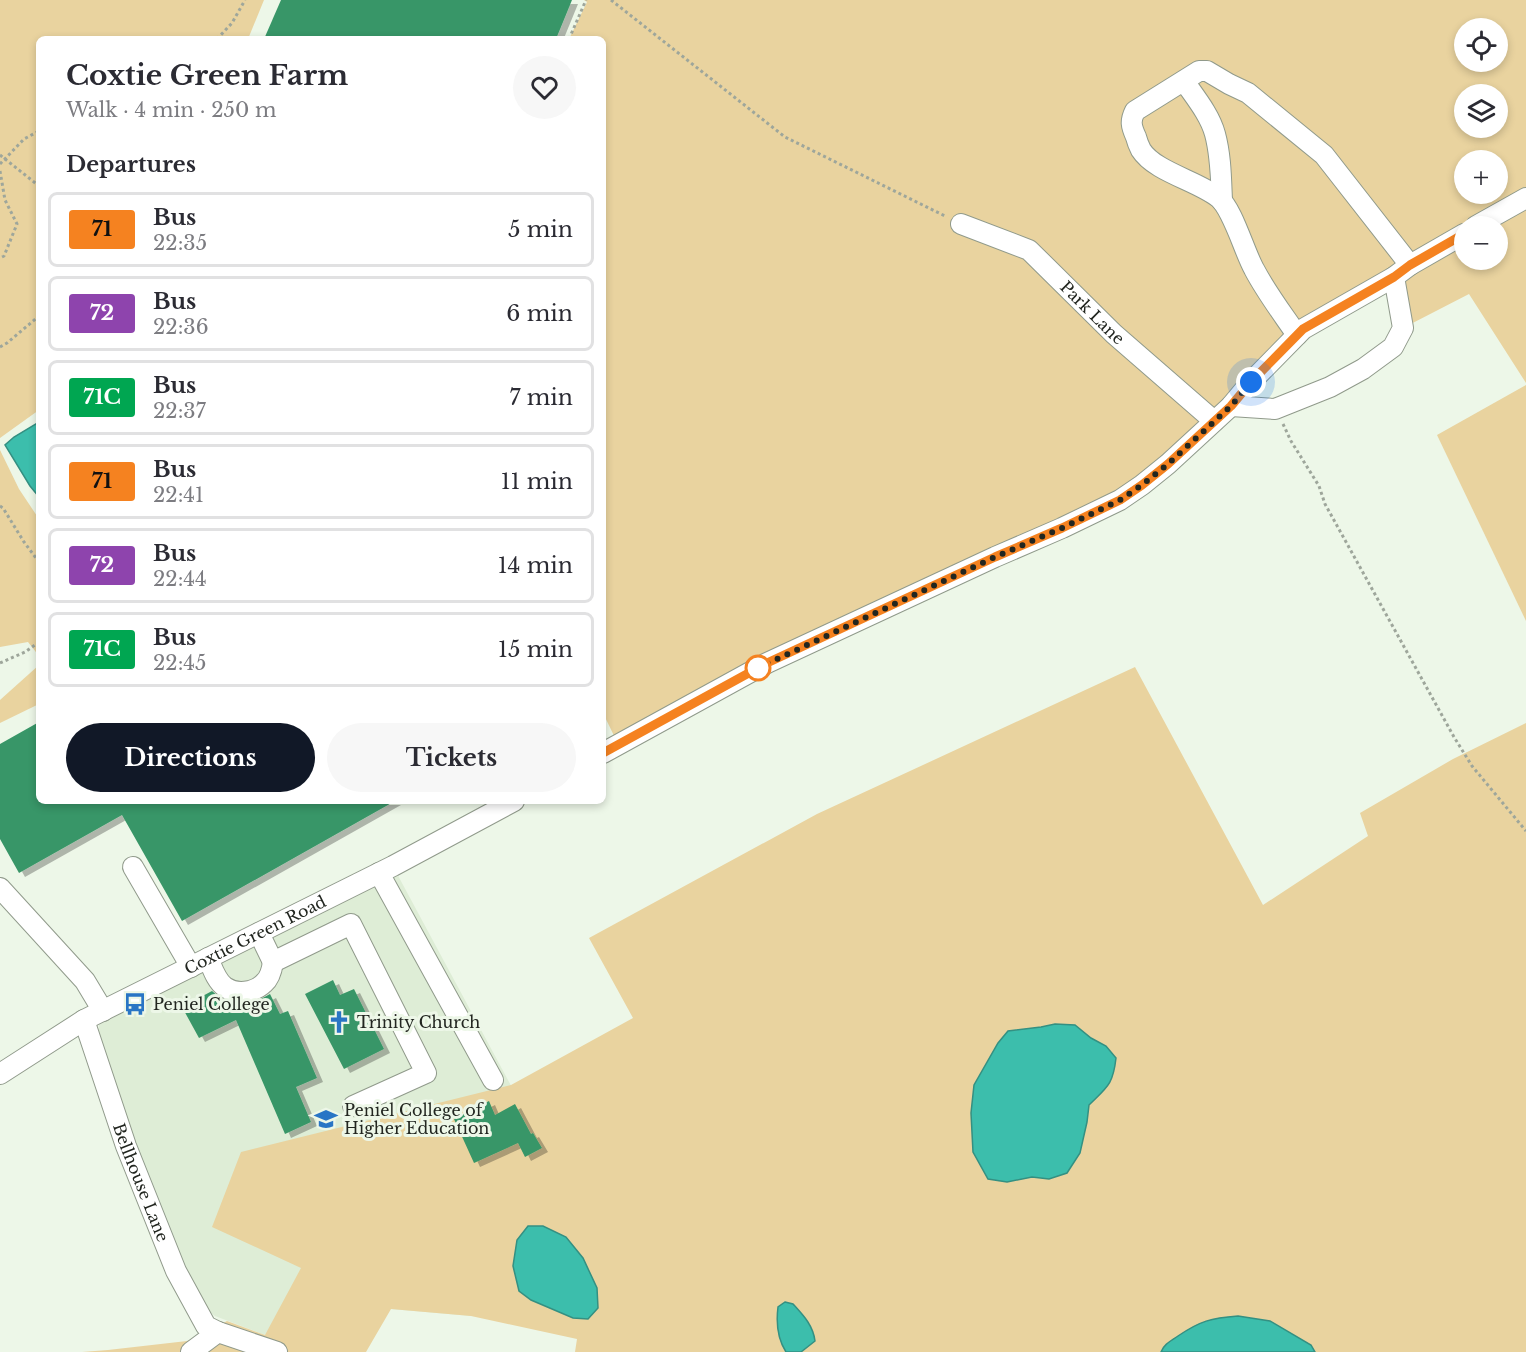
<!DOCTYPE html>
<html lang="en">
<head>
<meta charset="utf-8">
<style>
	:root { --surface:#fff; --page:#f7f7f7; --text:#2b2b33; --muted:#7c7c81; --line:#e1e1e2; --accent:#111827 }
	body { margin:0; font-family:"Libre Baskerville",serif; background:var(--page); color:var(--text); height:100vh; display:flex; flex-direction:column; font-size:22px; white-space:nowrap }
	* { box-sizing:border-box; margin:0 }
	p { font-size:20px; color:var(--muted) }
	.icon { flex:none; width:33px; height:33px; fill:none; stroke:currentColor; stroke-width:2; stroke-linecap:round; stroke-linejoin:round }
	.map { position:relative; flex:1; overflow:hidden }
	.panel { position:absolute; left:36px; top:36px; width:570px; height:768px; display:flex; flex-direction:column; background:var(--surface); border-radius:9px; box-shadow:0 3px 9px #0003 }
	.panel>* { flex:none }
	.badge { padding:0 12px; border-radius:4px; font-size:21px; line-height:39px }
	.tools { position:absolute; left:1454px; top:18px; display:grid; gap:12px }
	.tools a { display:grid; place-items:center; width:54px; height:54px; border-radius:50%; background:var(--surface); box-shadow:0 3px 9px #0003; font-size:30px }
	.you { position:absolute; width:30px; height:30px; margin:-15px; border:4px solid #fff; border-radius:50%; background:#1a73e8; box-shadow:0 0 0 9px #1a73e833 }
	.map>.badge { position:absolute; translate:-50% -50%; box-shadow:0 0 0 3px #fff }
	h2 { padding:0 30px; font-size:22px; line-height:54px }
	.round { display:grid; place-items:center; flex:none; width:63px; height:63px; border-radius:32px; background:var(--page) }
	.summary { display:flex; align-items:center; justify-content:space-between; height:102px; padding:0 30px }
	h1 { font-size:28px; font-weight:800; line-height:45px }
	.primary-button { display:flex; gap:12px; margin-top:auto; padding:12px 30px }
	.primary-button a { flex:1; height:69px; border-radius:36px; background:var(--accent); color:#fff; font-size:24px; font-weight:800; line-height:69px; text-align:center }
	.primary-button a+a { background:var(--page); color:var(--text) }
	ul { padding:0; list-style:none }
	li { display:flex; align-items:center; gap:18px; height:75px; margin:0 12px 9px; padding:0 18px; border:3px solid var(--line); border-radius:9px }
	li div { flex:1 }
	li b { display:block; font-size:22px }
	li em { font-style:normal }
	li .badge { min-width:66px; font-weight:700; text-align:center }
	.map>svg:first-child { display:block }
</style>
</head>
<body>
<div class="map">
<svg width="1526" height="1352" viewBox="0 0 1526 1352">
	<defs>
		<filter id="shadow"><feDropShadow dx="6" dy="4" stdDeviation="0" flood-color="#0004"/></filter>
	</defs>
	<rect width="100%" height="100%" fill="#edf7e8"/>
	<path fill="#deedd6" d="M395,870L636,1318L471,1316L391,1309L265,1335L215,1316L201,1306L133,1154L98,1036L99,1025Z"/>
	<g fill="#e9d39f" fill-rule="evenodd">
		<path d="M0,0H264L248,39H39V410L0,438Z"/>
		<path d="M584,0H1526V383L1469,294L1403,328L1384,288L1299,342L1142,485L618,744L603,713V39H569L587,2ZM1464,28H1497V62H1464ZM1464,94H1497V128H1464ZM1464,160H1497V194H1464ZM1464,226H1497V260H1464Z"/>
		<path d="M1526,385V621L1437,435Z"/>
		<path d="M0,450L19,489L39,519V656L28,642L0,647Z"/>
		<path d="M39,665V704L0,723V700Z"/>
		<path d="M1135,667L1263,905L1368,836L1360,813L1453,759L1526,723V1352H575L577,1339L471,1316L391,1309L366,1352H82L108,1350L187,1341L198,1337L227,1321L265,1335L301,1268L212,1227L241,1152L511,1085L633,1018L589,938L817,814Z"/>
	</g>
	<g fill="#3cbeac" stroke="#349082" stroke-width="1.5">
		<path d="M39,422V497L30,486L5,445L14,437Z"/>
		<path d="M1055,1024L1075,1025L1091,1038L1106,1046L1116,1058C1113,1085 1107,1087 1089,1105L1087,1122L1080,1153L1067,1173L1049,1179L1032,1177L1007,1182L988,1179L973,1152L971,1113L974,1085L998,1043L1008,1031L1041,1027Z"/>
		<path d="M528,1226H543L566,1237L583,1258L597,1288L598,1308L588,1319L573,1318L531,1300L519,1291L513,1266L517,1240Z"/>
		<path d="M785,1302L793,1304C803,1315 813,1325 815,1341L801,1352H786C777,1338 776,1323 778,1307Z"/>
		<path d="M1238,1316L1270,1321L1311,1345L1315,1352H1161C1164,1344 1171,1341 1178,1336C1200,1321 1211,1318 1238,1316Z"/>
	</g>
	<g fill="#399667" filter="url(#shadow)">
		<path d="M281,0H572L556,39H264Z"/>
		<path d="M39,722V801H395L182,921L122,815L19,873L0,839V744Z"/>
		<path d="M333,980L340,995L354,989L384,1049L344,1069L305,994Z"/>
		<path d="M212,991L219,997L226,1011L240,1004L259,1000L270,994L280,1014L288,1011L317,1078L296,1087L311,1122L285,1134L236,1020L199,1038L182,1007Z"/>
		<path d="M489,1101L495,1115L515,1104L531,1134L533,1133L542,1148L525,1157L518,1143L474,1163L454,1119Z"/>
	</g>
	<g fill="none" stroke-linecap="round" stroke-linejoin="round">
		<g stroke="#909a8b" stroke-width="22">
			<g id="minor">
				<path d="M1184,81C1195,97 1210,115 1215,134C1221,156 1221,179 1222,201"/>
				<path id="s1" d="M961,224L1029,250L1114,334L1214,421"/>
				<path d="M1476,226L1526,198"/>
				<path d="M1297,335C1282,313 1266,292 1254,269C1244,251 1233,210 1219,198C1198,181 1155,172 1141,150C1139,146 1137,141 1136,137C1131,126 1130,121 1135,111L1199,71H1207L1229,84L1248,93L1324,155L1410,265"/>
				<path d="M1231,406L1275,409L1330,387L1363,369L1393,347L1403,328L1394,277"/>
				<path d="M603,753L767,663L995,557L1062,528L1120,500L1142,485L1168,464L1231,406L1251,382L1303,329L1394,277L1410,265L1464,234"/>
				<path d="M133,867L191,967"/>
				<path d="M379,873L493,1080"/>
				<path d="M0,888L85,981L103,1011"/>
				<path d="M259,933L273,962L351,924L426,1073L353,1106"/>
				<path d="M208,958C212,967 216,981 225,987C236,995 254,993 264,983C270,978 272,969 273,962"/>
				<path id="s2" d="M84,1020L126,1146L176,1271L206,1326L218,1332L277,1352"/>
				<path id="s3" d="M0,1074L84,1020L393,866L514,801"/>
				<path d="M191,1352L218,1332"/>
			</g>
		</g>
		<g stroke="#9ea69b" stroke-width="3" stroke-dasharray="3 3" stroke-linecap="butt">
			<path d="M611,0L785,137L945,216"/>
			<path d="M217,39L232,23L245,0"/>
			<path d="M569,39L586,0"/>
			<path d="M0,155L39,186"/>
			<path d="M0,164L24,139L39,131"/>
			<path d="M0,171L5,200L17,224L4,256L0,258"/>
			<path d="M0,347L7,343L39,316"/>
			<path d="M1283,424L1291,441L1319,486L1325,504L1454,737L1472,766L1526,831"/>
			<path d="M0,506L3,508L24,542L39,562"/>
			<path d="M0,663L25,652L39,642"/>
		</g>
		<use href="#minor" stroke="#fff" stroke-width="20"/>
	</g>
	<g fill="none" stroke-linecap="round" stroke-linejoin="round">
		<g stroke="#fff" stroke-width="14">
			<path id="line" d="M603,753L767,663L995,557L1062,528L1120,500L1142,485L1168,464L1231,406L1251,382L1303,329L1394,277L1410,265L1464,234"/>
		</g>
		<use href="#line" stroke="#f58220" stroke-width="9"/>
		<path stroke="#222620" stroke-width="6" stroke-dasharray="0 10.8" d="M758,668L995,557L1062,528L1120,500L1142,485L1168,464L1231,406L1251,382"/>
	</g>
	<defs>
		<g id="bus-bare" transform="scale(1.8)"><path d="M-5-6H5V4H4V6H2V4H-2V6H-4V4H-5ZM-3.5-4V0h7V-4ZM-3.5 1.2v1.5H-2V1.2ZM2 1.2v1.5H3.5V1.2Z" fill="#2975c5" stroke="#edf7e8" stroke-width="2.5" paint-order="stroke"/></g>
		<g id="church-bare" transform="scale(1.8)"><path d="M-1.2-6h2.4v3.5h3.3v2.4h-3.3V6h-2.4V-.1h-3.3v-2.4h3.3Z" fill="#2975c5" stroke="#edf7e8" stroke-width="2.5" paint-order="stroke"/></g>
		<g id="school-bare" transform="scale(1.8)"><path d="M0-5L7-2L0 1L-7-2ZM-4 1L0 2.5L4 1V4Q0 6-4 4Z" fill="#2975c5" stroke="#edf7e8" stroke-width="2.5" paint-order="stroke"/></g>
	</defs>
	<g fill-rule="evenodd">
		<use href="#bus-bare" x="135" y="1004"/>
		<use href="#church-bare" x="339" y="1022"/>
		<use href="#school-bare" x="326" y="1119"/>
	</g>
	<circle fill="#fff" stroke="#f58220" stroke-width="3" cx="758" cy="668" r="12"/>
	<g text-anchor="middle" dominant-baseline="central" stroke-width="6" stroke-linejoin="round" paint-order="stroke">
		<g font-size="16" fill="#222620" stroke="#edf7e8">
			<text stroke="none"><textPath href="#s1" startOffset="162">Park Lane</textPath></text>
			<text stroke="none"><textPath href="#s3" startOffset="291">Coxtie Green Road</textPath></text>
			<text stroke="none"><textPath href="#s2" startOffset="172">Bellhouse Lane</textPath></text>
		</g>
		<g font-size="16" fill="#222620" stroke="#edf7e8" text-anchor="start">
			<text x="153" y="1004">Peniel College</text>
			<text x="357" y="1022">Trinity Church</text>
			<text x="344" y="1110">Peniel College of<tspan x="344" dy="18">Higher Education</tspan></text>
		</g>
	</g>
</svg>
<div class="tools">
<a><svg class="icon" aria-label="locate" viewBox="0 0 24 24"><circle cx="12" cy="12" r="6"/><path d="M12 2v4M12 18v4M2 12h4M18 12h4"/></svg></a>
<a><svg class="icon" aria-label="layers" viewBox="0 0 24 24"><path d="M12 4l9 5-9 5-9-5zM3 14l9 5 9-5"/></svg></a>
<a>+</a>
<a>−</a>
</div>
<div class="you" style="left:1251px;top:382px"></div>
<section class="panel">
<div class="summary"><div><h1>Coxtie Green Farm</h1><p>Walk · 4 min · 250 m</p></div><a class="round"><svg class="icon" aria-label="heart" viewBox="0 0 24 24"><path d="M12 20l-8-8c-3-5 5-10 8-4 3-6 11-1 8 4z"/></svg></a></div>
<h2>Departures</h2>
<ul>
<li><span class="badge" style="background:#f58220;color:#111">71</span><div><b>Bus</b><p>22:35</p></div><em>5 min</em></li>
<li><span class="badge" style="background:#8e44ad;color:#fff">72</span><div><b>Bus</b><p>22:36</p></div><em>6 min</em></li>
<li><span class="badge" style="background:#00a651;color:#fff">71C</span><div><b>Bus</b><p>22:37</p></div><em>7 min</em></li>
<li><span class="badge" style="background:#f58220;color:#111">71</span><div><b>Bus</b><p>22:41</p></div><em>11 min</em></li>
<li><span class="badge" style="background:#8e44ad;color:#fff">72</span><div><b>Bus</b><p>22:44</p></div><em>14 min</em></li>
<li><span class="badge" style="background:#00a651;color:#fff">71C</span><div><b>Bus</b><p>22:45</p></div><em>15 min</em></li>
</ul>
<div class="primary-button"><a>Directions</a><a>Tickets</a></div>
</section>
</div>
</body>
</html>
